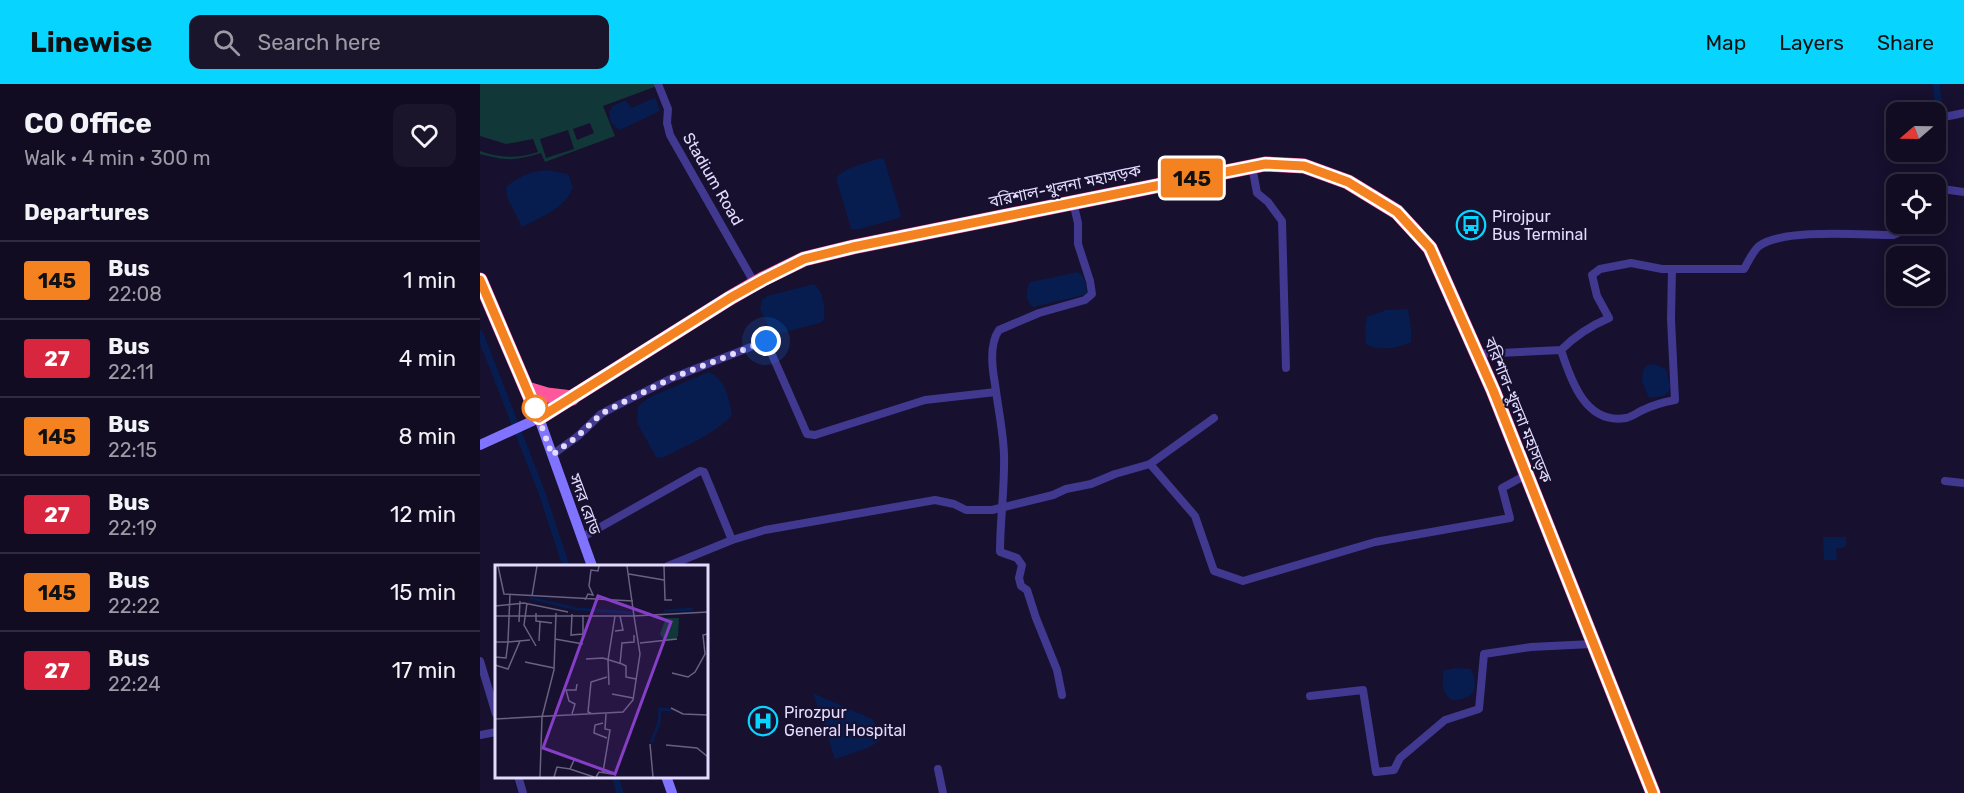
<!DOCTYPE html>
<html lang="en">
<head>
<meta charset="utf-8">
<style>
	:root { --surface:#110c22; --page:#1a152a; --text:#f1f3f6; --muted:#9c9ba5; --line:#302c40; --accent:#08d5ff }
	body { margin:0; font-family:Rubik,"Noto Sans Bengali",sans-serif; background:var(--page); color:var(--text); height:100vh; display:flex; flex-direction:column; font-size:22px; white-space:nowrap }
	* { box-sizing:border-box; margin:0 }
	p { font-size:20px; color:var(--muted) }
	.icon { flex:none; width:33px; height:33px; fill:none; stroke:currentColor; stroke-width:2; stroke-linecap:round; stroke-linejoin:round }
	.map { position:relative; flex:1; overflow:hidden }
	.sheet { display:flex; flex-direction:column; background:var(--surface); width:480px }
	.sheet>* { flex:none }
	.badge { padding:0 12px; border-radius:4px; font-size:21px; line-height:39px }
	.needle { width:39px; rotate:250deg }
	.tools { position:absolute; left:1406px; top:18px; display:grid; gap:12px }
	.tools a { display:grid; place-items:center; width:60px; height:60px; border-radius:12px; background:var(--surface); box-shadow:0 3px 15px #0003,0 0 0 2px var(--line); font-size:30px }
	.you { position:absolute; width:30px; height:30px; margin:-15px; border:4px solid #fff; border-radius:50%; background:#1a73e8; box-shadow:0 0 0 9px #1a73e833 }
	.map>.badge { position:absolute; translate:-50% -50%; box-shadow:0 0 0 3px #fff }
	h2 { padding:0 24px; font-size:22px; line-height:54px }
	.round { display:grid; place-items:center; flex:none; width:63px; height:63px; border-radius:12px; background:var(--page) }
	.head { display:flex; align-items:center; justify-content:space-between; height:102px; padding:0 24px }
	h1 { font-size:28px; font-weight:700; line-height:45px }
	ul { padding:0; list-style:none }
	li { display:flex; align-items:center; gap:18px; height:78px; padding:0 24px; border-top:2px solid var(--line) }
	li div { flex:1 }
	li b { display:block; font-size:22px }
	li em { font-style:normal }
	li .badge { min-width:66px; font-weight:700; text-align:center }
	header { display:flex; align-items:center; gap:36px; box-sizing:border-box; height:84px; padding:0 30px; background:var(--accent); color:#111 }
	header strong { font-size:28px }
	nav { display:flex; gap:33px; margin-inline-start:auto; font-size:21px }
	.search { width:420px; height:54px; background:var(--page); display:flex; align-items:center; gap:15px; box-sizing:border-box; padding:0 21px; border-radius:12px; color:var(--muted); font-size:22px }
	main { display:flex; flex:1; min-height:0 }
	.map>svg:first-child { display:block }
</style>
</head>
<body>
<header>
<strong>Linewise</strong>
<div class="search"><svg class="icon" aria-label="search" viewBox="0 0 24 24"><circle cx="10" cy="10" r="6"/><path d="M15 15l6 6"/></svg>Search here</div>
<nav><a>Map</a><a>Layers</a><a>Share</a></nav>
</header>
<main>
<section class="sheet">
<div class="head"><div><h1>CO Office</h1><p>Walk · 4 min · 300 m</p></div><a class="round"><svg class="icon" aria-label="heart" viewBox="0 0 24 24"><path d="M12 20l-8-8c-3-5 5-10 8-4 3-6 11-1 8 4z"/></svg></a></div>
<h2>Departures</h2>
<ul>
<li><span class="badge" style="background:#f58220;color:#111">145</span><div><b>Bus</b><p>22:08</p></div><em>1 min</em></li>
<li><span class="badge" style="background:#d7263d;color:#fff">27</span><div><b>Bus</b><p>22:11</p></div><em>4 min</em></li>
<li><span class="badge" style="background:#f58220;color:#111">145</span><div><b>Bus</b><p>22:15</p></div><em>8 min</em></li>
<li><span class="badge" style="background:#d7263d;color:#fff">27</span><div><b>Bus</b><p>22:19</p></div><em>12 min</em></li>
<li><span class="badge" style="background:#f58220;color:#111">145</span><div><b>Bus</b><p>22:22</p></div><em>15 min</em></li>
<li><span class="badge" style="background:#d7263d;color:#fff">27</span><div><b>Bus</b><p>22:24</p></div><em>17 min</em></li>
</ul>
</section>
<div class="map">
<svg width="1484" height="709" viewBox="0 0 1484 709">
	<rect width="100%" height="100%" fill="#17102e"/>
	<path fill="#123738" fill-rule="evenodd" d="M0,0H176L177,2L123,22L135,52L65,78L61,69C34,77 27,77 0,70V67C20,74 38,75 58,68L53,55L26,60L0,52ZM110,39L114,49L97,56L93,45ZM88,46L94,65L66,74L60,55Z"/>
	<g fill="#071c4f">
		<path d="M174,14L176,15L180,27L140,46L131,39L129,27L133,22L146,16L151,24Z"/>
		<path d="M400,74L404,75L421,131L419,134L380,145H371L356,94C364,83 387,79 400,74Z"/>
		<path d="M67,86L88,90L93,103C86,124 61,133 42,143L27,113L26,103C39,92 50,87 67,86Z"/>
		<path d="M598,188C605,191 606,201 607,208L604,211L553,223C545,216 545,207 550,198Z"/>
		<path d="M334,200C343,207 346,224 344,236L340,239L293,251L280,225L282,216L287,212Z"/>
		<path d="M928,225L931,244V258C919,264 897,268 886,260L885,243L887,233L906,226Z"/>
		<path d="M1174,280L1186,285L1190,301L1189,308L1184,312L1169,314L1162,297L1163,286L1167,281Z"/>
		<path d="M228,288C244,292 250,316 252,331C234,351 206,361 183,374L176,373L157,339L158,322L168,314Z"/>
		<path d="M1343,453H1366V463L1356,465L1357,476H1344Z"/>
		<path d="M977,584L991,585C1000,606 994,616 971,616C962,608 961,597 964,586Z"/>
		<path d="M333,609L392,635L398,644L400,657L388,664L355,675Z"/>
	</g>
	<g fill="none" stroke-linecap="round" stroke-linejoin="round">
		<g stroke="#071c4f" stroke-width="7">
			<path d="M1456,0L1462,44L1461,53"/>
			<path d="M0,250L62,409L86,482"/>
			<path d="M135,692L140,709"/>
		</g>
		<g stroke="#413890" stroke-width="8">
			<path d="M178,0L188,25L187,39L190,51L275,200"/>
			<path d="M1469,32L1484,29"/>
			<path d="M772,82L777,109L788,118L802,137L806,284"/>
			<path d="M1455,104L1484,108"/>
			<path d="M1081,266C1091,297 1106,341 1146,334C1152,333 1158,328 1163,326C1173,321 1184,318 1195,316L1191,235L1192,185"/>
			<path d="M997,270L1081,266C1095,252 1110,242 1129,234L1117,212L1112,191L1120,185L1151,179L1182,185H1264C1268,178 1273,167 1279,162C1304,144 1382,151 1413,151L1420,148L1427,140"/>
			<path d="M72,371L98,352L121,330L134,323L192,294L286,257L327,350L335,351L445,316L516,308"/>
			<path d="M670,380L715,432L734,487L763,497L895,458L1030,434L1022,404L1046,391"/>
			<path d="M1465,397L1484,399"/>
			<path d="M101,454L220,387L224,388L252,456"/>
			<path d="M188,482L252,456L285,446L455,416L474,420L486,426H512L573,411L586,405L611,400L635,390L670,380L734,334"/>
			<path d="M0,577L16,630"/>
			<path d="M582,611L577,586L556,534L547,506L541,502L539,494L542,481L537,474L520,468C520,435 525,403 524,370C523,346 518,324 515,300C512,284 509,260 519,246L559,229L605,216L612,210L610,197L598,160V139L593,118"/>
			<path d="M830,612L883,606L896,688L914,686L920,674L965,636L999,625L1004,570L1051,563L1112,560"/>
			<path d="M0,651L16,648"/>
			<path d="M458,685L463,709"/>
			<path d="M38,692L43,709"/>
		</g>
		<g stroke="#8073ff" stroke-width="10">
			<path d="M0,361L59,334L112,482"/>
			<path d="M186,692L192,709"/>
		</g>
		<g stroke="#ff579c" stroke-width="15">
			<path d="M0,196L59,334L250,214L283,195L324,175L373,163L785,80L824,82L868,98L917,128L950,164L1013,306L1173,709"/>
			<path d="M47,305L67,311L92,314"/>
		</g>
	</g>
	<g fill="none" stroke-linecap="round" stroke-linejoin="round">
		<g stroke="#fff" stroke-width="14">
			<path id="line" d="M0,196L59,334L250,214L284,195L324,175L373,163L785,80L824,82L868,98L917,128L950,164L1013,306L1173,709"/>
		</g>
		<use href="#line" stroke="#f58220" stroke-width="9"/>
		<path stroke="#e3dcff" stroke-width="6" stroke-dasharray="0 10.8" d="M55,324L72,371L98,352L121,330L134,323L192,294L286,257"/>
	</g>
	<defs>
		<g id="bus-ring" transform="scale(1.5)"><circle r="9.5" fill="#17102e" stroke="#08d5ff" stroke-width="1.5"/><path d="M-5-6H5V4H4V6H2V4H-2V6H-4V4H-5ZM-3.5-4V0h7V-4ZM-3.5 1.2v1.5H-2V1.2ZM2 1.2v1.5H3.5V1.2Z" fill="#08d5ff"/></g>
		<g id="hospital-ring" transform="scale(1.5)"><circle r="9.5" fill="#17102e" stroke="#08d5ff" stroke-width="1.5"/><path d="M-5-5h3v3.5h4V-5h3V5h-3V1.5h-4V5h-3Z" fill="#08d5ff"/></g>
	</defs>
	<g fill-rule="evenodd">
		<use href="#bus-ring" x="991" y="141"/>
		<use href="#hospital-ring" x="283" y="637"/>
	</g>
	<circle fill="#fff" stroke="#f58220" stroke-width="3" cx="55" cy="324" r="12"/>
	<g text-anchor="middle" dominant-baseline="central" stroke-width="4.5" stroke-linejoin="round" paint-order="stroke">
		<g font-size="16" fill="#e3dcff" stroke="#17102e">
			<text transform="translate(233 95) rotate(60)">Stadium Road</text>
			<text transform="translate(585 102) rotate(-12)">বরিশাল-খুলনা মহাসড়ক</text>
			<text transform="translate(1038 326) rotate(68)">বরিশাল-খুলনা মহাসড়ক</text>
			<text transform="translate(105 420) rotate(70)">সদর রোড</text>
		</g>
		<g font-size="16" fill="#e3dcff" stroke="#17102e" text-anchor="start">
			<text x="1012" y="132">Pirojpur<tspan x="1012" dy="18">Bus Terminal</tspan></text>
			<text x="304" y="628">Pirozpur<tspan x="304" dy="18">General Hospital</tspan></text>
		</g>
	</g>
	<g transform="translate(15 481)">
		<rect width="213" height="213" fill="#17102e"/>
		<path d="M171,53H184L183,71L179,75H169L165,69Z" fill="#123738"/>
		<path fill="none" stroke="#071c4f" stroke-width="3" d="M35,33L82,44L138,48M169,46L198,44M156,178L164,158L165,144L177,145"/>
		<path fill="none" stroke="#696282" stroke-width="1.5" d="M3,1L9,29L138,36M132,1L139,51M169,1L170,35H177M134,9L169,15M15,29L13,77L35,75M37,31L42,1M90,35L93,29L98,30L94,21L96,5L103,6L104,1M32,38L29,60L41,81M0,41L29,38L73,47M41,48V56L57,58M0,51H139M24,57L25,36M120,66L128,65L125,51M76,70L88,69V50M76,71L77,49M60,74L88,79M44,76L45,57M0,77H13L11,93L0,92M145,78L182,74M91,94L108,93L127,99L131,101V112L141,114M30,97L59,103M125,99L127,78L139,77V70M0,100L13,104L25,76M177,108L193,112L200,107L210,89L208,70L213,69M114,120L113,95L120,51M117,129L138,133M176,143L188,149L213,150M96,148L93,147L96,117L112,112M77,149L80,139L74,136L71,125H81L82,119M47,152L59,105L61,48M0,154L128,147L138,135L145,89L139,51L213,47M108,158L100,160L99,168L112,173M155,179L158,212M171,180L202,183L213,192M75,204L99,212M108,207L115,165L110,164L111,149M45,212L47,152M59,212L62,202L75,204L80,193M101,212L104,207L117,209"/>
		<path fill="#853ec5" fill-opacity="0.15" stroke="#853ec5" stroke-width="3" d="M103,31L176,57L120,209L48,183Z"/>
		<rect width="213" height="213" fill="none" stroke="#e3dcff" stroke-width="3"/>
	</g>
</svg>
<div class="tools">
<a><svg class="needle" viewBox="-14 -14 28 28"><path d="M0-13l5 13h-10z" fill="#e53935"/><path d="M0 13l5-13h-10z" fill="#9c9ba5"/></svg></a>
<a><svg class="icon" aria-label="locate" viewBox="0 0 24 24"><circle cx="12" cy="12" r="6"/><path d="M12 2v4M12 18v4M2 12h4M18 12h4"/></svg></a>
<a><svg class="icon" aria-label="layers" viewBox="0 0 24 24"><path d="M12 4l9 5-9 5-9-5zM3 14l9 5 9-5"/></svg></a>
</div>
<div class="you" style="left:286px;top:257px"></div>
<b class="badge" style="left:712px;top:94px;background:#f58220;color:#111">145</b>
</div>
</main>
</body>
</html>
